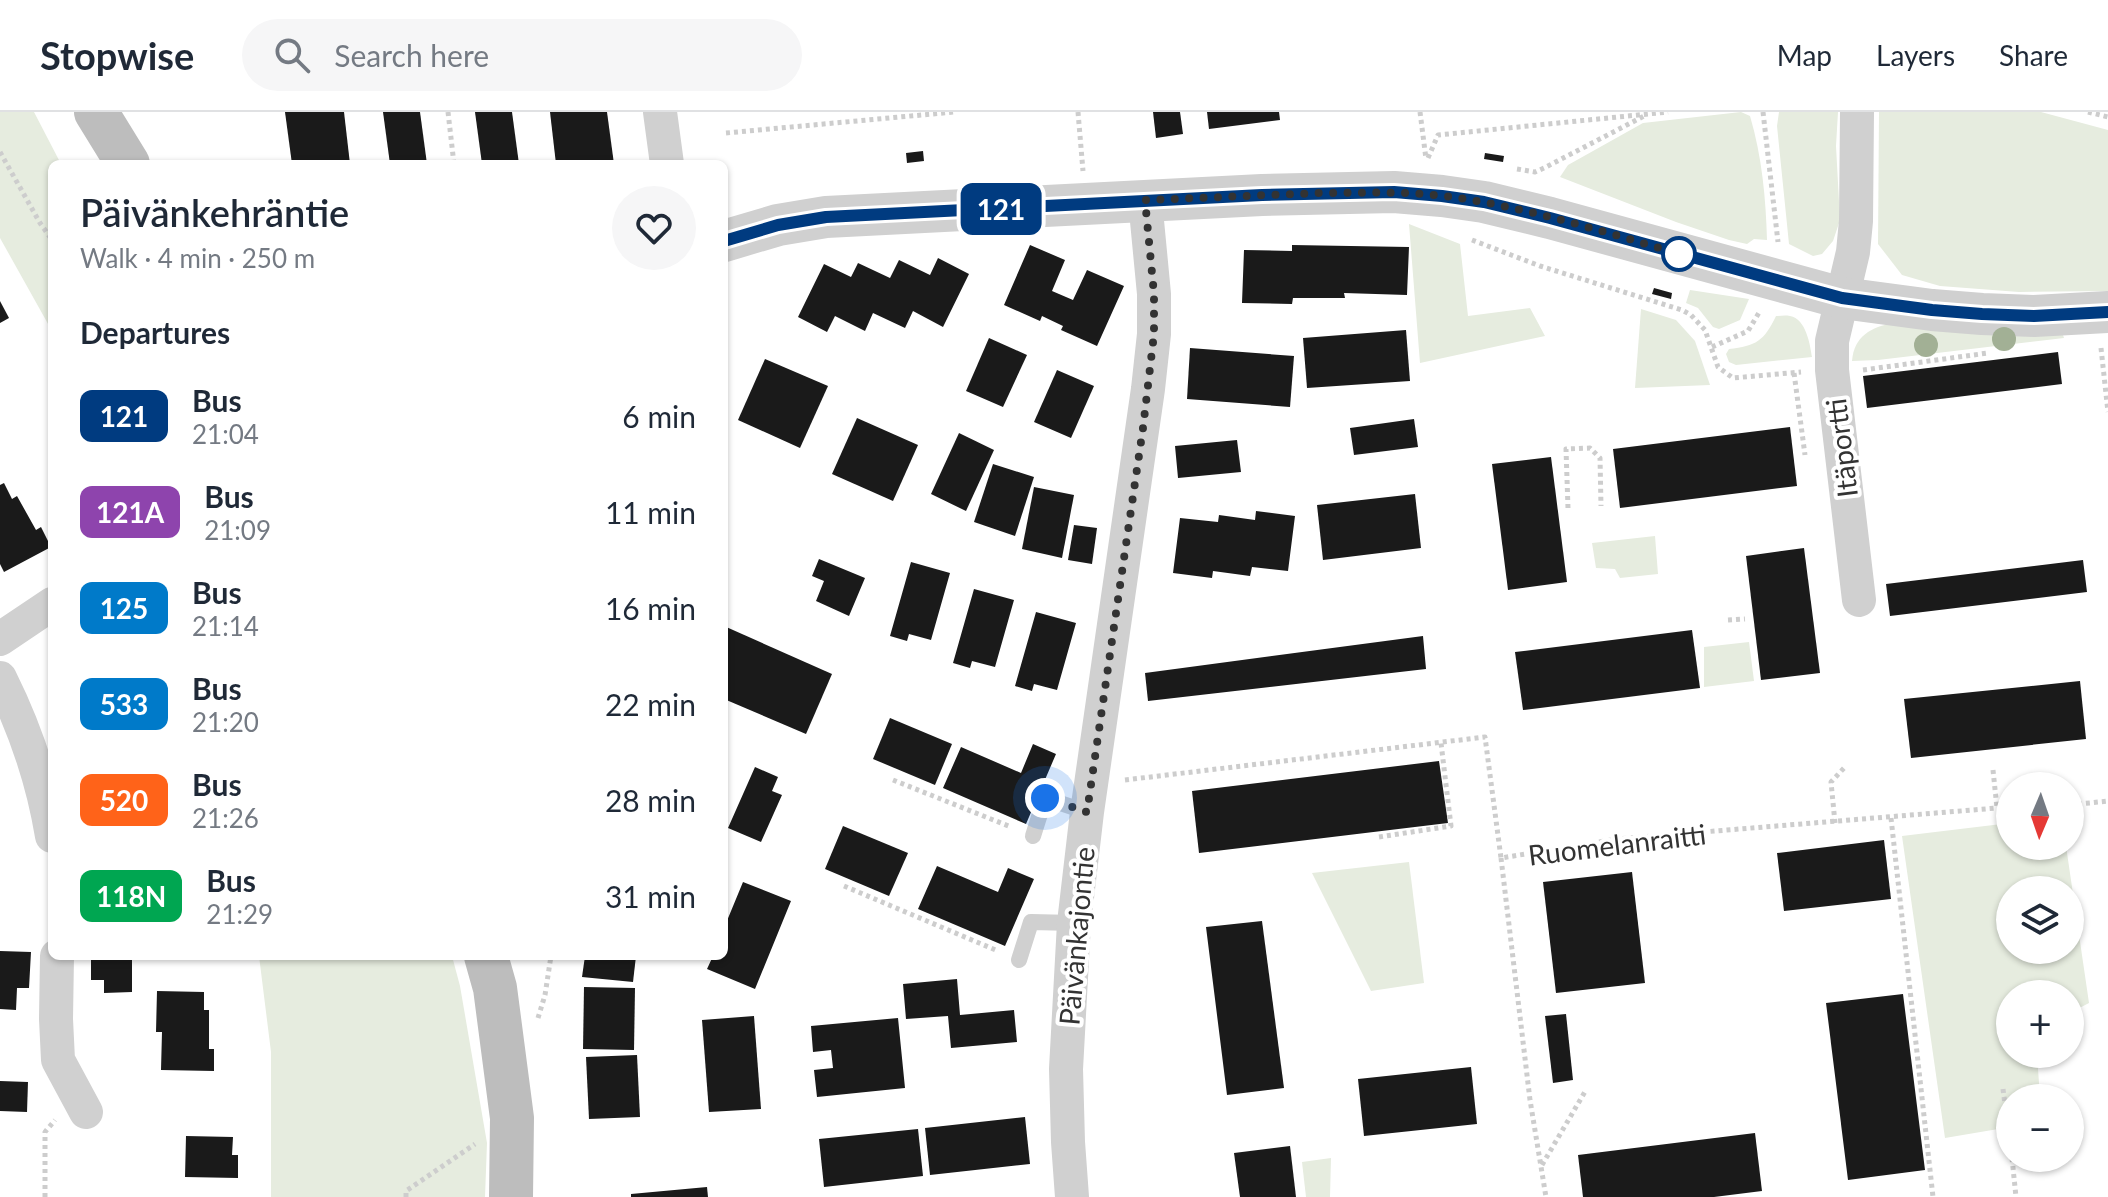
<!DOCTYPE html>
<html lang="en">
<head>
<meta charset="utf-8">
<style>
	:root { --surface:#fff; --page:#f6f6f7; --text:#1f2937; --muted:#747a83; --line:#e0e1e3 }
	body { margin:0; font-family:Lato,sans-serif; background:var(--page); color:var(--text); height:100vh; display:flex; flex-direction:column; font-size:30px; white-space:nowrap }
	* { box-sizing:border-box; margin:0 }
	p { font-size:26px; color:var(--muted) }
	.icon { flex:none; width:44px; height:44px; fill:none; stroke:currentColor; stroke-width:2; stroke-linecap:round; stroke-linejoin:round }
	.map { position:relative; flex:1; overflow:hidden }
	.details { position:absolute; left:48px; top:48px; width:680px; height:800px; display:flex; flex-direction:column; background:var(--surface); border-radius:12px; box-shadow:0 2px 6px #0004 }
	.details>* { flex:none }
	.badge { padding:0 16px; border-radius:12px; font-size:28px; line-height:52px }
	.needle { width:52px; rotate:182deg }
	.controls { position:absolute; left:1996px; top:660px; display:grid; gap:16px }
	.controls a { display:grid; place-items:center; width:88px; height:88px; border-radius:50%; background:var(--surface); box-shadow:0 2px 6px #0004; font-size:40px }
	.you { position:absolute; width:40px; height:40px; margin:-20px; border:6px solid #fff; border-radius:50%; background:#1a73e8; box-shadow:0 0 0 12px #1a73e833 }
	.map>.badge { position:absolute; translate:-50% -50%; box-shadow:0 0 0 4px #fff }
	h2 { padding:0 32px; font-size:30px; line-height:72px }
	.round { display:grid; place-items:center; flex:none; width:84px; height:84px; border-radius:42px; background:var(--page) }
	.headline { display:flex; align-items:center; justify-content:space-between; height:136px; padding:0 32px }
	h1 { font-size:38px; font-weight:600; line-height:60px }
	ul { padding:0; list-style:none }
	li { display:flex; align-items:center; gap:24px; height:96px; padding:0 32px }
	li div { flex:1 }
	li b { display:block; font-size:30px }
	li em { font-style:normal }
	li .badge { min-width:88px; font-weight:700; text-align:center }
	header { display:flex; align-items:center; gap:48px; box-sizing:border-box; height:112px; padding:0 40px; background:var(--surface); border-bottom:2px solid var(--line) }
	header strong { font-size:38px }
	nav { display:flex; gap:44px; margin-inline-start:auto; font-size:28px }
	.search { width:560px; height:72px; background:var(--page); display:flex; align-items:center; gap:20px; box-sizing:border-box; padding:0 28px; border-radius:44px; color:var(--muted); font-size:30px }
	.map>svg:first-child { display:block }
</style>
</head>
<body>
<header>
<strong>Stopwise</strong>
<div class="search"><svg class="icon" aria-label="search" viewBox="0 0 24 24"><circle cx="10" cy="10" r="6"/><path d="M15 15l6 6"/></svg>Search here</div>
<nav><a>Map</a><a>Layers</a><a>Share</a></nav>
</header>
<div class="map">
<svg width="2108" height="1085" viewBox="0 0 2108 1085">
	<rect width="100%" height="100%" fill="#fff"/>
	<g fill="#e6ecdf" fill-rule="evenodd">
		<path d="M0,0H34L61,52H52V219L0,126Z"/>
		<path d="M1741,0L1750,4C1762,44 1766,88 1767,128L1754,127L1747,132L1729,128L1676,110L1560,65L1568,53L1643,11Z"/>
		<path d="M1779,0H1838L1836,34L1840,108L1833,129L1822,142L1813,144L1789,132L1777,14Z"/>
		<path d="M1879,0H2041L2108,18V179L2019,180L1940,174L1902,163L1878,132Z"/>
		<path d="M1409,112L1460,132L1468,204L1530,196L1545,224L1420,251Z"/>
		<path d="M1690,178L1749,187L1740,208L1719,217L1713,215L1698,196L1686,191Z"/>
		<path d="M1641,197L1676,208L1695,229L1710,273L1635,276Z"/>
		<path d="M1776,204C1780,204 1785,203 1790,204C1806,207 1810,232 1812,245L1736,253L1729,250L1726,242L1729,237C1756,234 1764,229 1776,204Z"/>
		<path d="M1894,211L2063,223L2064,226L1878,248L1852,249C1854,224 1871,215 1894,211Z"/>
		<path d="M1655,424L1658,462L1620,466L1615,457L1596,456L1592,431Z"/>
		<path d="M1749,530L1754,569L1704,575V535Z"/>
		<path d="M2010,711V734H2066L2089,891L2070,901V882H2010V942H2037L2040,986H2010V1015L1945,1026L1902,724ZM2010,778H2070V838H2010Z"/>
		<path d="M1409,750L1424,871L1371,879L1312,761Z"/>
		<path d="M259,844H452L460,874L487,1031L485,1085H271V940Z"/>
		<path d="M1331,1046L1330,1085H1306L1302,1050Z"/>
	</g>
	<g fill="#1a1a1a">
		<path d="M285,0H344L350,52H292Z"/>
		<path d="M383,0H420L427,52H390Z"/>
		<path d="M475,0H512L519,52H482Z"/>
		<path d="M550,0H607L614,52H556Z"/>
		<path d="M1153,0H1180L1183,22L1156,26Z"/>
		<path d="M1207,0H1279L1280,8L1209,17Z"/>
		<path d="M923,39L924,49L907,51L906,41Z"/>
		<path d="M1485,41L1504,44L1503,50L1484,47Z"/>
		<path d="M1030,133L1065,148L1052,179L1073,188L1087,158L1124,174L1097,234L1061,218L1063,214L1042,204L1040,209L1004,193Z"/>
		<path d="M1292,133L1409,135L1407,183L1344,181L1345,186H1293L1292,192L1242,191L1244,138L1292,139Z"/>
		<path d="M938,146L969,162L943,215L913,199L905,216L873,201L865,219L835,204L827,220L798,205L824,152L851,165L858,151L890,166L899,148L930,163Z"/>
		<path d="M1654,176L1672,181L1671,187L1652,182Z"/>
		<path d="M0,189L9,206L0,211Z"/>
		<path d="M1406,218L1410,269L1307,276L1303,226Z"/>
		<path d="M989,226L1027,243L1003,295L966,279Z"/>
		<path d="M1190,236L1294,244L1290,295L1187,287Z"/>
		<path d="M2058,240L2062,272L1867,296L1863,264Z"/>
		<path d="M765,247L828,274L800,336L738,308Z"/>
		<path d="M1057,258L1094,274L1071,326L1034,310Z"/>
		<path d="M857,306L918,333L893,389L832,362Z"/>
		<path d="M1414,307L1418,335L1354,343L1350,316Z"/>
		<path d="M1790,315L1797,374L1620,396L1613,337Z"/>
		<path d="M959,321L994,338L966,399L931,382Z"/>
		<path d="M1237,328L1241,360L1178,366L1175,334Z"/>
		<path d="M1551,345L1567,470L1508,478L1492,352Z"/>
		<path d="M993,352L1034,365L1015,424L974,410Z"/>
		<path d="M4,371L12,387L17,384L36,418L41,415L51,435L4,460L0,452V373Z"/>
		<path d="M1034,375L1074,383L1062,446L1022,437Z"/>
		<path d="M1415,382L1421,436L1323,448L1317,393Z"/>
		<path d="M1256,399L1295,404L1288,459L1252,455L1250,464L1213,459L1212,466L1173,461L1180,406L1218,410L1219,403L1255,408Z"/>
		<path d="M1074,413L1097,416L1092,452L1068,448Z"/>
		<path d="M1804,436L1820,561L1761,568L1746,444Z"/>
		<path d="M819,447L865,466L849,504L816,489L824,469L812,464Z"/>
		<path d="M2083,448L2087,480L1890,504L1886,472Z"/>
		<path d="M911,450L950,461L931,528L909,522L907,529L890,524Z"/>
		<path d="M974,477L1014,488L995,555L972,549L970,556L953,551Z"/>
		<path d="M1036,500L1076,511L1057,578L1034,572L1032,579L1015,574Z"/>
		<path d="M724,514L832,562L806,622L724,587Z"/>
		<path d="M1692,518L1700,576L1523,598L1515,540Z"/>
		<path d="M1423,524L1426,557L1148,589L1145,561Z"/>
		<path d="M2080,569L2086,627L1911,646L1904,587Z"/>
		<path d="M890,606L952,632L935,673L873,647Z"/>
		<path d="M1033,632L1056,642L1026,712L943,676L961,635L1021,661Z"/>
		<path d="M1439,649L1448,711L1199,741L1192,679Z"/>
		<path d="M755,655L778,665L772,679L782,683L761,730L728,716Z"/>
		<path d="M843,714L908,741L889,784L825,757Z"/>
		<path d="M1884,728L1891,787L1784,799L1777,741Z"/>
		<path d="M937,754L998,780L1008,756L1034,767L1005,834L918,797Z"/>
		<path d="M1632,760L1645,871L1556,881L1543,770Z"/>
		<path d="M743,770L791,789L755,877L707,857L713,844H724V816Z"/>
		<path d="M1262,809L1284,976L1227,983L1206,815Z"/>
		<path d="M0,839L31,840L29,876H17L16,898L0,897Z"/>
		<path d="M91,844H132V880L104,881V868H91Z"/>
		<path d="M585,844H636L633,870L582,865Z"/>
		<path d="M957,867L960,903L1014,898L1017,930L951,936L948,904L906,907L903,872Z"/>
		<path d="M584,875L635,876L634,938L583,937Z"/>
		<path d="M157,879L204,880V898H209V937H214V959L161,958L162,920H156Z"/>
		<path d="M1903,882L1925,1058L1848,1068L1826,891Z"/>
		<path d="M1566,902L1573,968L1553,971L1545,904Z"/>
		<path d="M754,904L761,997L709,1000L702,908Z"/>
		<path d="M898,906L905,976L817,985L814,958L833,956L831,938L813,940L811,914Z"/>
		<path d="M637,943L640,1005L589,1007L586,945Z"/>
		<path d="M1471,955L1477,1012L1364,1024L1358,967Z"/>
		<path d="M0,969L28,970L27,1000L0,999Z"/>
		<path d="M1025,1005L1030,1052L930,1063L925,1016Z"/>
		<path d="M918,1017L923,1064L824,1075L819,1027Z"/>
		<path d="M1755,1021L1762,1079L1714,1085H1583L1578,1043Z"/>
		<path d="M186,1024L233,1025L232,1043H238V1066L185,1065Z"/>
		<path d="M1290,1034L1296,1085H1240L1234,1041Z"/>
		<path d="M707,1075L708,1085H631V1082Z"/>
	</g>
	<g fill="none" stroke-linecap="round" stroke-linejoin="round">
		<g stroke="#cdcdcd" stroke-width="5" stroke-dasharray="4 4" stroke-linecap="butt">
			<path d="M448,0L454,52"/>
			<path d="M1078,0L1083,59"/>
			<path d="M1420,0L1426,47"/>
			<path d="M1763,0L1778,130"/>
			<path d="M2088,0L2108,5"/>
			<path d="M726,21L954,0"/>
			<path d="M0,40L40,111L52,128"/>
			<path d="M1428,46L1438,23L1668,0"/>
			<path d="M1517,57L1535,60L1544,56L1646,3"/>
			<path d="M1472,128L1540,154L1682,198L1691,203L1705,218L1718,255L1733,266L1801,260"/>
			<path d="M1712,235L1748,219L1760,199"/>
			<path d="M2101,236L2108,300"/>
			<path d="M1863,258L1988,241"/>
			<path d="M1794,261L1805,343"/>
			<path d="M1568,396L1566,337L1590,336L1600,346L1601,394"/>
			<path d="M1728,508L1745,507"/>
			<path d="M1993,658L1997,696"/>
			<path d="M893,668L1011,715"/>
			<path d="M1125,668L1485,625L1501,746L1617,727L1997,696L2010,697"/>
			<path d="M2070,693L2108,689"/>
			<path d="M1891,706L1933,1085"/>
			<path d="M1835,711L1831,670L1844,656"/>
			<path d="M1379,725L1451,714L1441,631"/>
			<path d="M1501,746L1530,988L1546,1085"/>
			<path d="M844,774L998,839"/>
			<path d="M538,906L545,883L551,844"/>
			<path d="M2003,977L2010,1031"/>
			<path d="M2012,1046L2016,1085"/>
			<path d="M1542,1053L1586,978"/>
			<path d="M45,1085V1020L55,1008"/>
			<path d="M406,1085V1079L475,1032"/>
		</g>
		<g stroke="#d0d0d0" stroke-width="16">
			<path d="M1033,724L1045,686L1087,700"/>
			<path d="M1019,848L1031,810L1074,811"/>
		</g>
		<g stroke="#d0d0d0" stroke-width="34">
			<path d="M660,0L667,52"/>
			<path d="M1857,0L1856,109L1853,140L1832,229V258L1859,488"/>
			<path d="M0,527L52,492"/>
			<path d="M0,566C25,616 43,669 52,724"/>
			<path d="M57,844L56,907L58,948L86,1000"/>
			<path d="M1072,1085L1068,1030L1066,957L1074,811L1087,700L1148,277L1154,222V182L1145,88"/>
		</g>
		<path stroke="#d0d0d0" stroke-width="42" d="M724,129L778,113L826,105L1262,83L1394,80L1442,84L1484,90L1550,106L1842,186L1932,198L1982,202L2034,204L2108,200"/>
		<g stroke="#bdbdbd" stroke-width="44">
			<path d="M96,0L128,52"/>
			<path d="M486,844L495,876L512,1006L511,1085"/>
		</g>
	</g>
	<g fill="#a2b095">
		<circle cx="2004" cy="227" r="12"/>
		<circle cx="1926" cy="233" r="12"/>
	</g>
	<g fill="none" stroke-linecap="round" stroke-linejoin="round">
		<g stroke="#fff" stroke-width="18">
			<path id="line" d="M724,129L778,113L826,105L1262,83L1394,80L1442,84L1484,90L1550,106L1842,186L1932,198L1982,202L2034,204L2108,200"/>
		</g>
		<use href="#line" stroke="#003b80" stroke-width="12"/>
		<path stroke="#333" stroke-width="8" stroke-dasharray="0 14.4" d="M1045,686L1087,700L1143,316L1154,222V182L1145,88C1204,86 1263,83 1322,81C1363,81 1403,79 1444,84C1524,94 1603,120 1681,142H1679"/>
	</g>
	<circle fill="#fff" stroke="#003b80" stroke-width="4" cx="1679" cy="142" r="16"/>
	<g text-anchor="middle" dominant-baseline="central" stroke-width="8" stroke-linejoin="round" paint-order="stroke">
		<g font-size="28" fill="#333" stroke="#fff">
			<text transform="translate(1841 336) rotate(-97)">Itäportti</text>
			<text transform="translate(1617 732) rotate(-7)">Ruomelanraitti</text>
			<text transform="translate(1076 824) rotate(-85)">Päivänkajontie</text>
		</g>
	</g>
</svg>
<div class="controls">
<a><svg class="needle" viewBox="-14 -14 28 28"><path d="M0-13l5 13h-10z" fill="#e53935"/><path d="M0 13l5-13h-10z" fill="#747a83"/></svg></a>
<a><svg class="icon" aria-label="layers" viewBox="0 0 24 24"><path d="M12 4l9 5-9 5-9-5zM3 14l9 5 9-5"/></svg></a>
<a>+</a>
<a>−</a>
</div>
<div class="you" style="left:1045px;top:686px"></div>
<b class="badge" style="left:1001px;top:97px;background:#003b80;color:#fff">121</b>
<section class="details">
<div class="headline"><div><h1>Päivänkehräntie</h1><p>Walk · 4 min · 250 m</p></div><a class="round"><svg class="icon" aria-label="heart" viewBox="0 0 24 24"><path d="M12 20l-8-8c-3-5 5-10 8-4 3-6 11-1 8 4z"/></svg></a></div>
<h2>Departures</h2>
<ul>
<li><span class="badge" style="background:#003b80;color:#fff">121</span><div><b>Bus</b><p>21:04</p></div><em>6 min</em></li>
<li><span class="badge" style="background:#8e44ad;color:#fff">121A</span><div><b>Bus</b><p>21:09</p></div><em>11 min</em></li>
<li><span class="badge" style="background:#007ac9;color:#fff">125</span><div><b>Bus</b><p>21:14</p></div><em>16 min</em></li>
<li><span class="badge" style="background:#007ac9;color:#fff">533</span><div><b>Bus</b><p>21:20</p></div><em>22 min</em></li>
<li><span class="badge" style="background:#ff6319;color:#fff">520</span><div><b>Bus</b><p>21:26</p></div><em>28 min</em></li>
<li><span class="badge" style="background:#00a651;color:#fff">118N</span><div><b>Bus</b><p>21:29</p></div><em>31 min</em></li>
</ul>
</section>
</div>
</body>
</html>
